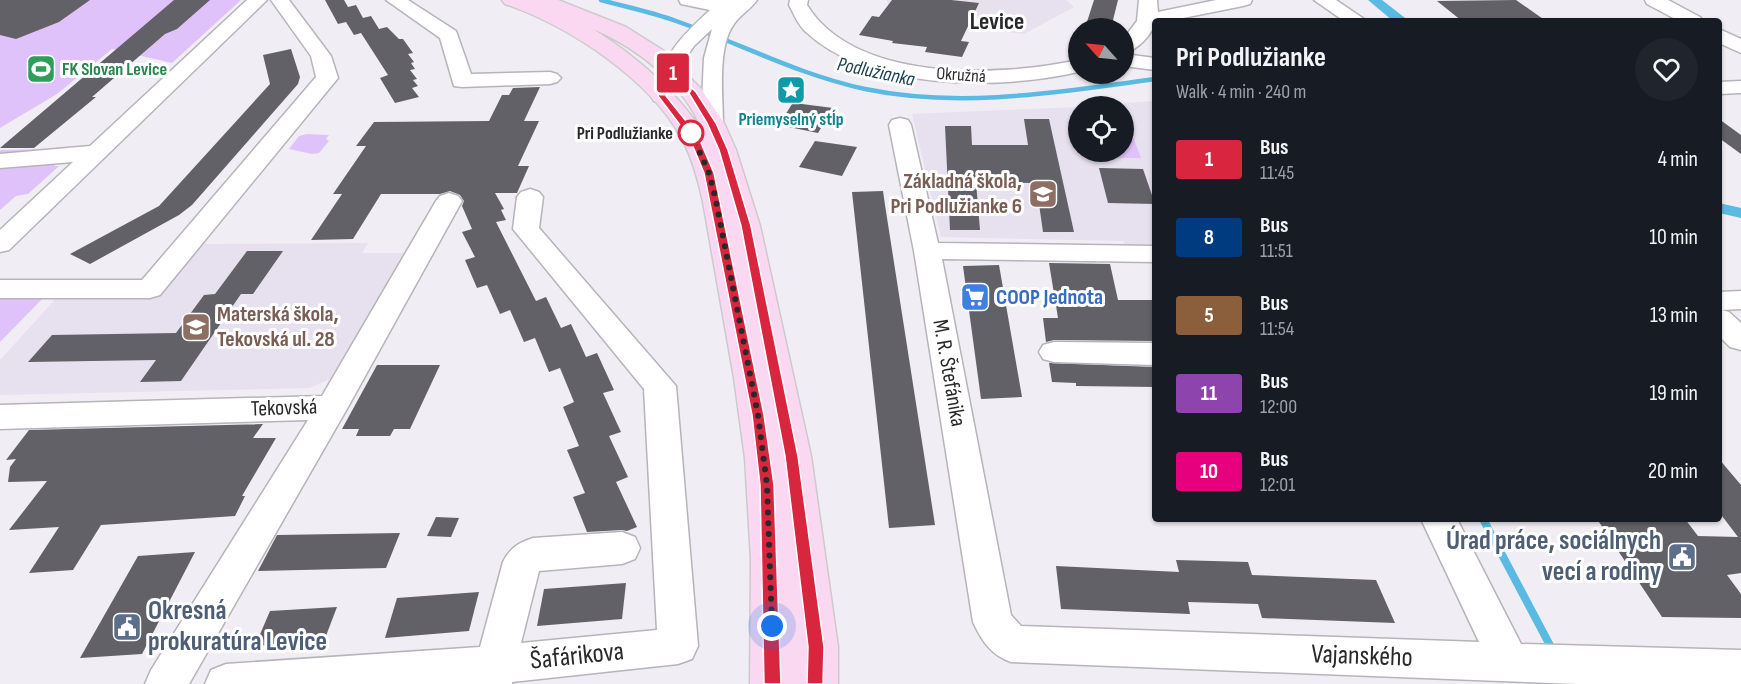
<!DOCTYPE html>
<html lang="en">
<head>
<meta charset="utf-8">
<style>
	:root { --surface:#171b24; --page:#20242c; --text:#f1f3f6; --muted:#9ea1a6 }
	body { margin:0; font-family:"Sofia Sans Condensed",sans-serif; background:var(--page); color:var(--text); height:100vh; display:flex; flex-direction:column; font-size:22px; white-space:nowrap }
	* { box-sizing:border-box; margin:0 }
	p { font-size:20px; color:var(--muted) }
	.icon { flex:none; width:33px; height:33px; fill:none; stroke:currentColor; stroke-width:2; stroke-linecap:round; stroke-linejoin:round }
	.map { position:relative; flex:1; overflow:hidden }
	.sheet { position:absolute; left:1152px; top:18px; width:570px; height:504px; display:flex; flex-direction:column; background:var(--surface); border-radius:6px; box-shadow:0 2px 4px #0004 }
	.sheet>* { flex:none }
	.badge { padding:0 12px; border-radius:4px; font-size:21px; line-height:39px }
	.needle { width:39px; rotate:297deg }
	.buttons { position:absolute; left:1068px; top:18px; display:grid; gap:12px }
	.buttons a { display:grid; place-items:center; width:66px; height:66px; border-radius:50%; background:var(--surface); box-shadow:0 2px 4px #0004; font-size:30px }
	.you { position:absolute; width:30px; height:30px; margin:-15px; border:4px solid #fff; border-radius:50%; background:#1a73e8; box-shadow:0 0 0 9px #1a73e833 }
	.map>.badge { position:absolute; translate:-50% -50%; box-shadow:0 0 0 3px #fff }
	.round { display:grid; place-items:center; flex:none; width:63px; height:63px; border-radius:32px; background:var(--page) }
	.headline { display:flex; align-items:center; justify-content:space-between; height:102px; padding:0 24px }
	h1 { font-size:28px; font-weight:700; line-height:45px }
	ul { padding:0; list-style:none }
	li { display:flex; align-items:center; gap:18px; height:78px; padding:0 24px }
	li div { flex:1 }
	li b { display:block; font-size:22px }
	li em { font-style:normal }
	li .badge { min-width:66px; font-weight:700; text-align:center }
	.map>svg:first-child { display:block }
</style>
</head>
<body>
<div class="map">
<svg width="1741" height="684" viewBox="0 0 1741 684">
	<rect width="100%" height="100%" fill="#f1edf4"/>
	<g fill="#e7e0ee">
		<path d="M886,0H1066L1074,7L1024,34L899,20Z"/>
		<path d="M1155,101V248H1126L1123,241L941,237L912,114L1078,107V152H1124V106H1085Z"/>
		<path d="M368,243L362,253H406L330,379L309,388L0,395V360L61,293L155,292L195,244Z"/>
	</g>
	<g fill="#e0c2fa">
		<path d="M0,0H241L172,63L112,49L57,94L0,128Z"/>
		<path d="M1124,126H1129L1141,158H1107L1105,152H1124Z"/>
		<path d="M307,134L329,135L326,139L329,141L319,153L312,154L289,149L299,136Z"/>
		<path d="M72,149L54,166H59L28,194L16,196L0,210V150Z"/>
		<path d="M46,295L0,342V296Z"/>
	</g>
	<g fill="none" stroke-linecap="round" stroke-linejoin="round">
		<path stroke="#5abae2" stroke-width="4.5" d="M601,0C626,7 651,12 676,21C739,43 799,75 865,89C961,109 1059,92 1155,79"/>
		<path stroke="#5abae2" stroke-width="8" d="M1483,519L1553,651"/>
		<g fill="#5abae2" fill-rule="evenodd">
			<path d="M1368,0H1382L1409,21H1393Z"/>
			<path d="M1719,203L1741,208V218L1719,213Z"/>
		</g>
	</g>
	<g fill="#626167">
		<path d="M0,0H90L59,22L16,39L0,35Z"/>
		<path d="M174,0H210L177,29L165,34L92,97H96L34,148H0Z"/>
		<path d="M325,0H344L348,7L356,5L363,18L371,16L379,29L387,27L399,39H403L413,53L408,54L414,62L411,63L415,69L410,70L417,79L413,80L418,86L412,88L419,97L395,103L380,78L388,75L361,33L354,35L346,22L338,24Z"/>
		<path d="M892,0H951L979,3L961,41L969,42L962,57L925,52L927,47L892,43L893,41L859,35L872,16L879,17Z"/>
		<path d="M1094,0H1118L1111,28H1085Z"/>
		<path d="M1516,0L1546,21H1462L1437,1Z"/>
		<path d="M291,49L300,77L298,84L192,205L179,215L90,264L70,254L159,206L270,84L263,55Z"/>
		<path d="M540,87L524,121H539L518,166H529L517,193H495L504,209L501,210L506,220L496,222L536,301L546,297L561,328L571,324L586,357L597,353L614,390L603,393L621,432L609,436L628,477L616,482L637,527L627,531L622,530L587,532L573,497L585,493L567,450L579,446L563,407L574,402L560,368L549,372L535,338L524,342L510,310L500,314L487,285L477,288L465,260L475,257L462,232L472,229L462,206L464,201L460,195L450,191L440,194H381L353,239L311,240L342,194H333L366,146H356L374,122L489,121L502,95H509L513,88Z"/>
		<path d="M792,104H802L833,108L818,133L779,125Z"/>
		<path d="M1024,119H1049L1074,232H1043L1036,183L976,182L980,230H950L945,126H971L972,145H1028Z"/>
		<path d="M1719,119L1741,135V154L1719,138Z"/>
		<path d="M815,141L857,147L842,176L799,167Z"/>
		<path d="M1099,168L1143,169L1155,204L1108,203Z"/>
		<path d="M883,191L885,205L935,525L889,528L852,192Z"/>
		<path d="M247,251H283L253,294H241L181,381L140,382L156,360L28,362L52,335L176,333L204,295L215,294Z"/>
		<path d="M1049,263L1110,264L1118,300H1155V341L1054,340L1046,342L1043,318H1058Z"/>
		<path d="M999,265L1022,397L981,399L963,266Z"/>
		<path d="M1049,363L1155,367V387L1076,386V383L1052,382Z"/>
		<path d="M377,365H440L410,429H394L390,436H356L359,429H342Z"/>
		<path d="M263,424L253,438H276L242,496H245L235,516L101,525L73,570L29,573L59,527L9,530L47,481L8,482L10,467L16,459L6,460L29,430Z"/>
		<path d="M1719,459L1741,485V573L1727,575L1741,594V618L1662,617L1597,519H1685L1698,536L1738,537L1719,512Z"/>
		<path d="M436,517L459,518L451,537L427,536Z"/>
		<path d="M400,533L386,568L258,571L277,535Z"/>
		<path d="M195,552L142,654L80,658L138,556Z"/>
		<path d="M1176,560L1248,562L1252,575L1376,580L1395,623L1262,618L1258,604L1188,602L1190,614L1061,609L1056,566L1179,572Z"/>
		<path d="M626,583L622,619L537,626L544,589Z"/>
		<path d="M479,592L469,631L385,638L397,598Z"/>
		<path d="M337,607L324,641L255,646L270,611Z"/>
	</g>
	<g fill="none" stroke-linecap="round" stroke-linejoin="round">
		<g stroke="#b7b3ba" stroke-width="3">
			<g id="minor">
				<path d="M247,0H267L9,250L0,252V230L73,162L0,168V154L90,146Z"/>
				<path d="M271,0H289L331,56L338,78L160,295L150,298H0V280H142L316,77L311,56Z"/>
				<path d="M386,0H408L456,31L471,74L550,72L557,74L561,78L557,82L550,84L462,87L454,86L440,38Z"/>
				<path d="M679,0H757C751,9 740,15 734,24C717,47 723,96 723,123L720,128L712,130L704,128L701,123L704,58L712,29L694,46L686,58L670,101L662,103L654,101L651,96C668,52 675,42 710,10L681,4Z"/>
				<path d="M790,0H808L807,5C855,83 1000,77 1078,60V72C1000,90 869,91 806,32C798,25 794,14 789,5Z"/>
				<path d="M1139,0H1157L1158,12L1216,0H1252L1250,4L1243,6L1168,21H1155C1153,35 1137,50 1124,53V38L1137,21Z"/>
				<path d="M1314,0H1336L1367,21H1344Z"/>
				<path d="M1645,0H1668L1700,17L1703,21H1679L1647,4Z"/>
				<path d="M1719,29L1741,39V53L1719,43Z"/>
				<path d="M1124,54L1155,58V70L1124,66Z"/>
				<path d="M1741,81V93L1719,94V82Z"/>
				<path d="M900,118L908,120L911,125L938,243L1155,246V262L942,259L1011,615L1021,626L1479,642L1421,519H1457L1521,644L1741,650V684H1577L1011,662C991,655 982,641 973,622L914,251L889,125L892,120Z"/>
				<path d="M530,189L539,192L543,197L539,228L676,386L698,646L692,659L678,664L512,682V684H205L211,670L226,664L480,647L503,562C510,548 518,543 533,538L622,532L635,537L640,548L635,559L622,564L539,571L521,643L657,630L644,389L513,229L517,197L521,192Z"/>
				<path d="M449,193L458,196L462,201L348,407L189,684H145L151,670L308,420L0,429V405L322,396L436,201L440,196Z"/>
				<path d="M1741,291V309L1722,310L1729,312L1741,323V350L1730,347L1719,336V292Z"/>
				<path d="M1054,342L1155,343V365L1054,362L1043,359L1039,352L1043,345Z"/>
			</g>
		</g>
		<g stroke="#cccbcc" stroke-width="3">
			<path id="major" d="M502,0H558L626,27L664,51L701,89L724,123L736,150L760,226L811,456L838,647V684H750L751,560L745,458L734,378L703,202C698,179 692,157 681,137C649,78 567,25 505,4ZM593,29C638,48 685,85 703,132C675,90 636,56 593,29Z"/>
		</g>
		<use href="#minor" fill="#fff" fill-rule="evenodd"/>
		<use href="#major" fill="#fbd8f2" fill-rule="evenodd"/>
	</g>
	<path fill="#d7263d" stroke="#fff" stroke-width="1.5" d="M672,69L696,92L716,123L728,150L751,226L798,456L824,647L823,684H807L808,647L785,456L741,226L719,150L707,123L690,95L674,78L666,96L698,136L714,173L764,415L774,485L781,684H764L760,485L752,415L704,173L689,137L658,96L668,72Z"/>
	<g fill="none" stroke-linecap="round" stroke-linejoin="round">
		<path stroke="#2a282b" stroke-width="6" stroke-dasharray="0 10.8" d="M691,133L709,173L715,196L758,415L767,485L772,626"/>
	</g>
	<defs>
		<g id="stadium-square" transform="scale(1.5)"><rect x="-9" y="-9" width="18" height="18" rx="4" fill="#2e9e5b" stroke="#fff"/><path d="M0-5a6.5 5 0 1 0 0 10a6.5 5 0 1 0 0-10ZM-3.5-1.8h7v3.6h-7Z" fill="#fff"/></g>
		<g id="sight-square" transform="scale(1.5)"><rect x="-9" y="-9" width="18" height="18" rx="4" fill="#0f9aa8" stroke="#fff"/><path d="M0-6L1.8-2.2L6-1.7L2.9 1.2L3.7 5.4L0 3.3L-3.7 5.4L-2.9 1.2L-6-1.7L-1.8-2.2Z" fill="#fff"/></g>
		<g id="school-square" transform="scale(1.5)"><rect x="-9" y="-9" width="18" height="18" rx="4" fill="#8d6e63" stroke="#fff"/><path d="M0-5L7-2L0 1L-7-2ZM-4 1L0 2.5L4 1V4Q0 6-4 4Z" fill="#fff"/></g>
		<g id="supermarket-square" transform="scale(1.5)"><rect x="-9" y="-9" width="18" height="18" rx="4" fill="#3f7fe0" stroke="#fff"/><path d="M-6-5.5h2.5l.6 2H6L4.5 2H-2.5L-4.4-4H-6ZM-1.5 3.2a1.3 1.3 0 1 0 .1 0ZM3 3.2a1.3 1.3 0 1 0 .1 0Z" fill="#fff"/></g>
		<g id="civic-square" transform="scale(1.5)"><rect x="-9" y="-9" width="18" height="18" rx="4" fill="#5c6f8a" stroke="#fff"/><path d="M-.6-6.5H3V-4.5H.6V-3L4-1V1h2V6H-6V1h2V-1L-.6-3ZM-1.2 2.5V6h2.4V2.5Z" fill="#fff"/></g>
	</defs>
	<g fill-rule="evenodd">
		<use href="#stadium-square" x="41" y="69"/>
		<use href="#sight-square" x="791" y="90"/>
		<use href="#school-square" x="1043" y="194"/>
		<use href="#supermarket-square" x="975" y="297"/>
		<use href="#school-square" x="196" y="327"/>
		<use href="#civic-square" x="1682" y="557"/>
		<use href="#civic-square" x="127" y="627"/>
	</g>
	<circle fill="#fff" stroke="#d7263d" stroke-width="3" cx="691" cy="133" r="12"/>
	<g text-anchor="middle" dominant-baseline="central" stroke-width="6" stroke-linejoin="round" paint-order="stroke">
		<g font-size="18" font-weight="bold" fill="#27864d" stroke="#fff" text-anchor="start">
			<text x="62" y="69">FK Slovan Levice</text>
		</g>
		<g font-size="18" fill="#2a282b" stroke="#fff">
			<text transform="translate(961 75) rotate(4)">Okružná</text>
		</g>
		<g font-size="18" font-weight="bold" fill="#0d838f" stroke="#fff">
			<text x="791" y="119">Priemyselný stĺp</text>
		</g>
		<g font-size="18" font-weight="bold" fill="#2a282b" stroke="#fff" text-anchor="end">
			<text x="673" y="133">Pri Podlužianke</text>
		</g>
		<g font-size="20" font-style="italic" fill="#174152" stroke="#fff">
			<text transform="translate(876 72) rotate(12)">Podlužianka</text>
		</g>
		<g font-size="22" font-weight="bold" fill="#785e54" stroke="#fff" text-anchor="end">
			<text x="1022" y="181">Základná škola,<tspan x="1022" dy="25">Pri Podlužianke 6</tspan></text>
			<text x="217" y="314" text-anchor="start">Materská škola,<tspan x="217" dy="25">Tekovská ul. 28</tspan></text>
		</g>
		<g font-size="22" font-weight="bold" fill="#366cbe" stroke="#fff" text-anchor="start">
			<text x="996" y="297">COOP Jednota</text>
		</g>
		<g font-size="22" fill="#2a282b" stroke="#fff">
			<text transform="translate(949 373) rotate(80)">M. R. Štefánika</text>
			<text transform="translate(284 408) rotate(-2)">Tekovská</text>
		</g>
		<g font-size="24" font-weight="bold" fill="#2a282b" stroke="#fff">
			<text x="997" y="21">Levice</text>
		</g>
		<g font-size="27" font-weight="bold" fill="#4e5e75" stroke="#fff" text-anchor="end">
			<text x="1661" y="541">Úrad práce, sociálnych<tspan x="1661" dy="31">vecí a rodiny</tspan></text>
			<text x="148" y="611" text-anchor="start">Okresná<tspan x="148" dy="31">prokuratúra Levice</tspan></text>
		</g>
		<g font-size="27" fill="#2a282b" stroke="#fff">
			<text transform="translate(577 656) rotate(-6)">Šafárikova</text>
			<text transform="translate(1362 656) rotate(2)">Vajanského</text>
		</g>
	</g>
</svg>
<div class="buttons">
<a><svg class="needle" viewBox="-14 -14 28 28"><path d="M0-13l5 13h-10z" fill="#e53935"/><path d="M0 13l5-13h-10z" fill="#9ea1a6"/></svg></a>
<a><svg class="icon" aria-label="locate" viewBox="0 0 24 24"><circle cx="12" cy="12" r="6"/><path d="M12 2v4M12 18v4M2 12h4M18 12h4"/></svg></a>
</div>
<div class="you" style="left:772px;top:626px"></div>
<b class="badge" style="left:673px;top:73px;background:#d7263d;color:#fff">1</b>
<section class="sheet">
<div class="headline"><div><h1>Pri Podlužianke</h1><p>Walk · 4 min · 240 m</p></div><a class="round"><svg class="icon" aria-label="heart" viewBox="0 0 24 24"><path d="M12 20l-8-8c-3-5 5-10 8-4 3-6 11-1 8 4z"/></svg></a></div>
<ul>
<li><span class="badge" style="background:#d7263d;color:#fff">1</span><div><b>Bus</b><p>11:45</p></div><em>4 min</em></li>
<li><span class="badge" style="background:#003b80;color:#fff">8</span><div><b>Bus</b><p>11:51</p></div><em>10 min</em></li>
<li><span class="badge" style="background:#8b5e3c;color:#fff">5</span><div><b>Bus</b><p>11:54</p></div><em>13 min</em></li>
<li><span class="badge" style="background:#8e44ad;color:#fff">11</span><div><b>Bus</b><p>12:00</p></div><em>19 min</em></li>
<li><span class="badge" style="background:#e6007e;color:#fff">10</span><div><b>Bus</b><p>12:01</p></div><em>20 min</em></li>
</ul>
</section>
</div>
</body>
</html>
